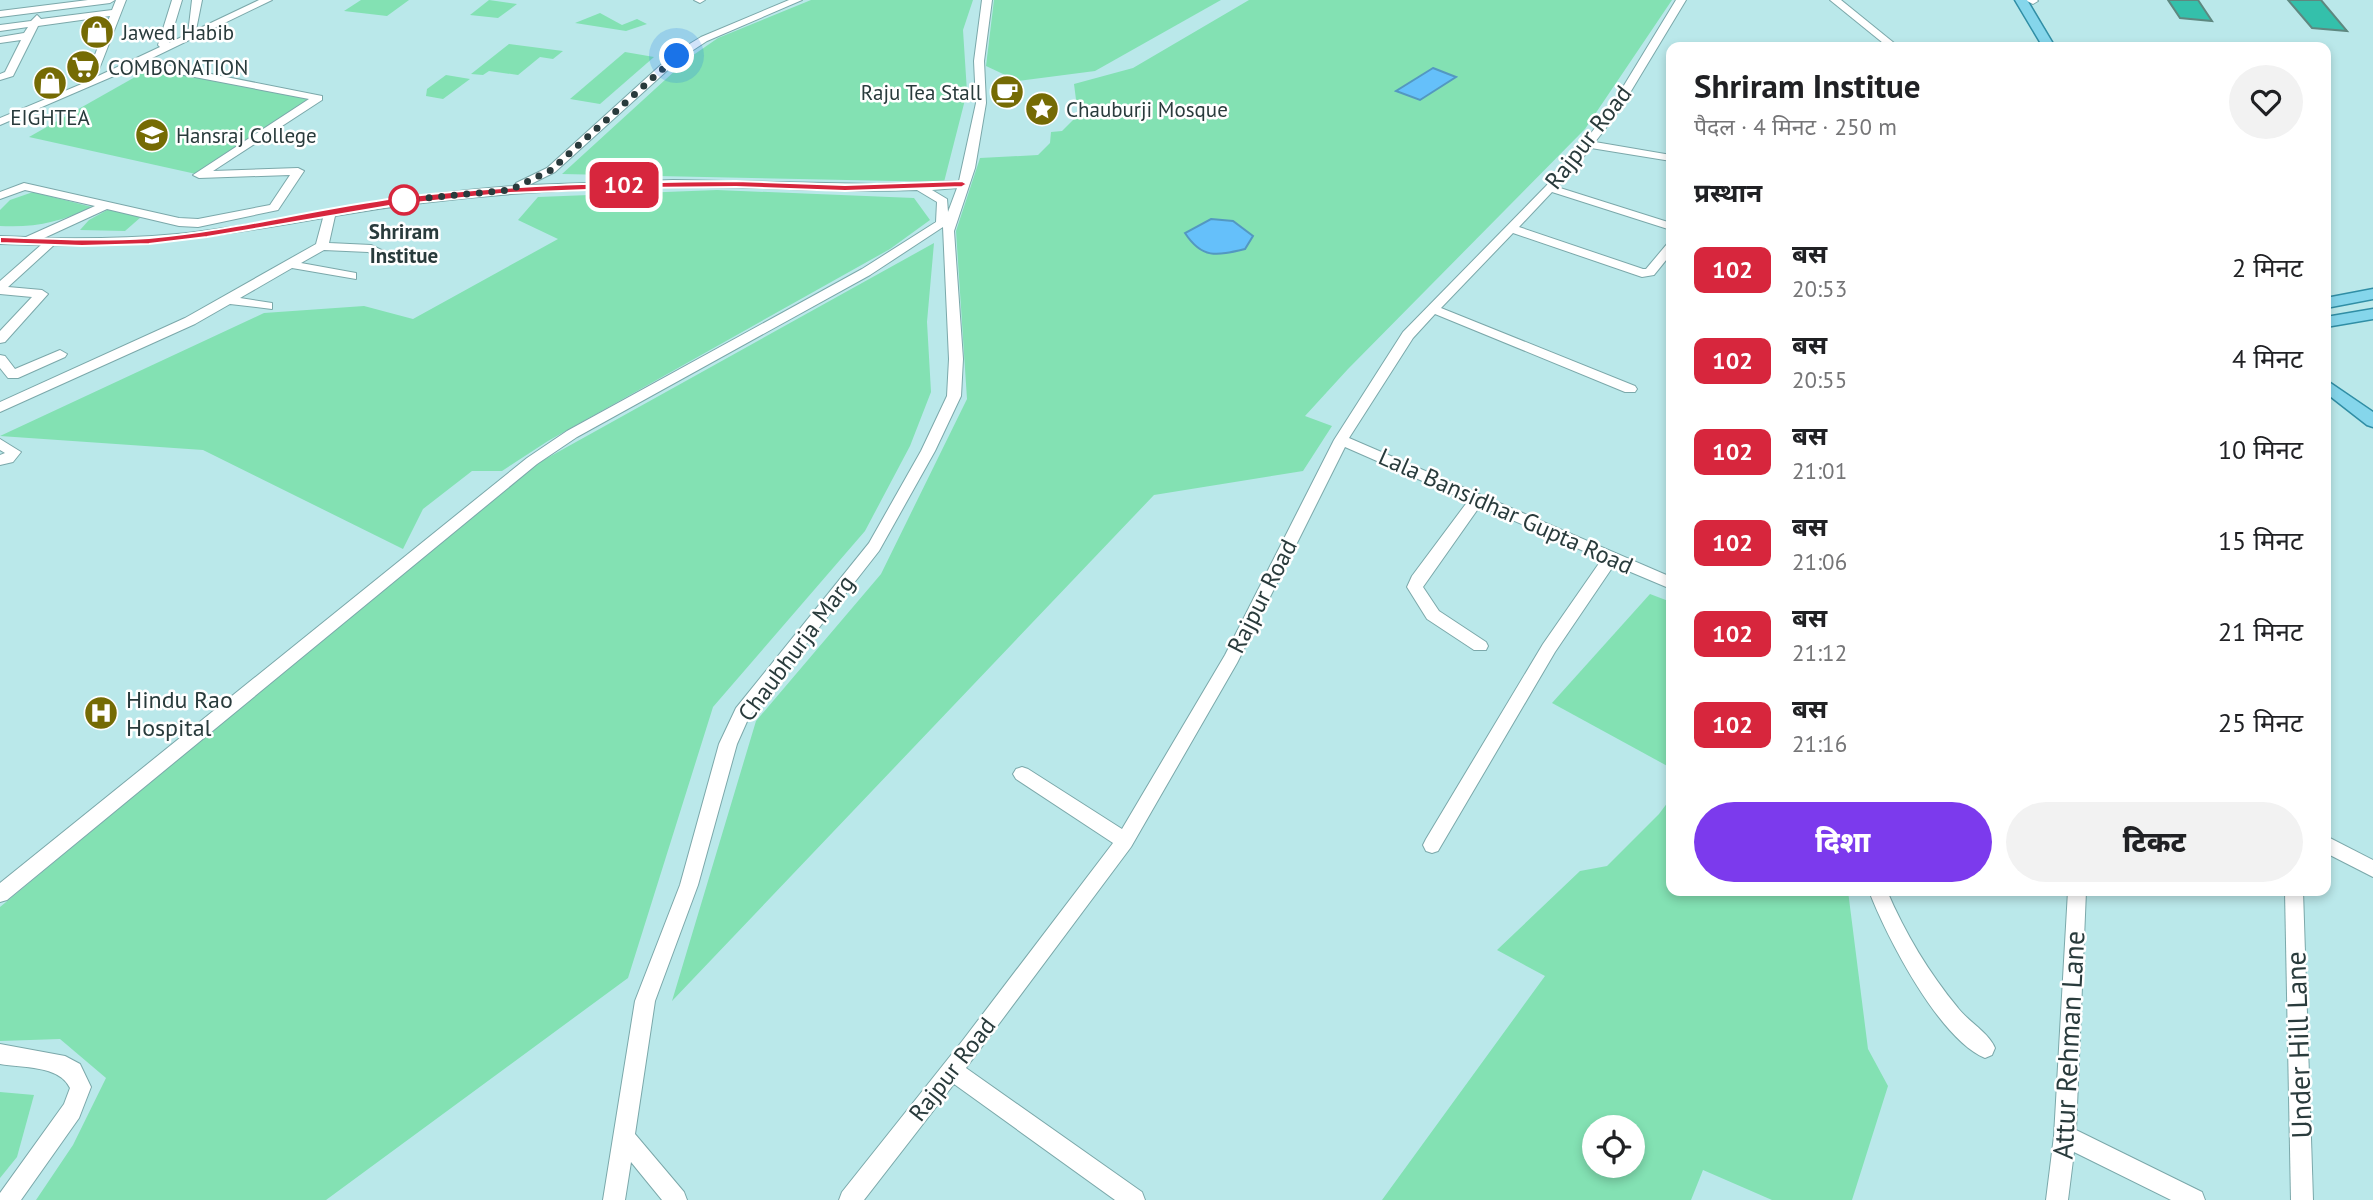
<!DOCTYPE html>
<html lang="hi">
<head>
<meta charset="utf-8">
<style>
	:root { --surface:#fff; --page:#f2f2f2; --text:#202124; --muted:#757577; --accent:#7c3aed }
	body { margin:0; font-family:"PT Sans","Noto Sans Devanagari",sans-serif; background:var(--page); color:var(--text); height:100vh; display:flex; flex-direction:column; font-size:26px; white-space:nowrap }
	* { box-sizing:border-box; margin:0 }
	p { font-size:23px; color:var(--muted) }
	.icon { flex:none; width:38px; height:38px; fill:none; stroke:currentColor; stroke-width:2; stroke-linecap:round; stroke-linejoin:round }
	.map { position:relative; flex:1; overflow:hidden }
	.side { position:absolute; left:1666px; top:42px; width:665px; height:854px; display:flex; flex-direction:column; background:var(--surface); border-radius:14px; box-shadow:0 4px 10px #0003 }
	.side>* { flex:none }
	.badge { padding:0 14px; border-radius:10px; font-size:24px; line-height:46px }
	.fabs { position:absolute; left:1582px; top:1115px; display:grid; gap:14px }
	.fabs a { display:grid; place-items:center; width:63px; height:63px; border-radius:50%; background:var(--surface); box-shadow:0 4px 10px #0003; font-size:35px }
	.you { position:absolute; width:35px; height:35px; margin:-18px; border:5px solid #fff; border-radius:50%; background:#1a73e8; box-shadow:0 0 0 10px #1a73e833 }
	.map>.badge { position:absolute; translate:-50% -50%; box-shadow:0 0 0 4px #fff }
	h2 { padding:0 28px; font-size:26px; line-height:63px }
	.round { display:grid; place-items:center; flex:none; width:74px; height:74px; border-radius:37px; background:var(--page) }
	.headline { display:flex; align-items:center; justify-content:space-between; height:119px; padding:0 28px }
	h1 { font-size:33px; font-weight:800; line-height:52px }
	.button { display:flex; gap:14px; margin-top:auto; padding:14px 28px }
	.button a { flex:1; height:80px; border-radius:42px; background:var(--accent); color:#fff; font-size:28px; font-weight:800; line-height:80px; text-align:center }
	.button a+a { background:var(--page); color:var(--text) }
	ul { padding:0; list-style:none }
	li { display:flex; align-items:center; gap:21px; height:91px; padding:0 28px }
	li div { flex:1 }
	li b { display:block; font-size:26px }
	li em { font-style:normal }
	li .badge { min-width:77px; font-weight:700; text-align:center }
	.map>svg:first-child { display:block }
</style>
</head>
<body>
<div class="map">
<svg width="2373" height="1200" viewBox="0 0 2373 1200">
	<rect width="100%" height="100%" fill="#bae8ea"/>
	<g fill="#83e1b3" fill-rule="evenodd">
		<path d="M361,0H409L387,16L344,11Z"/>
		<path d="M489,0L517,4L498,18L470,15Z"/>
		<path d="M811,0H973L963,30L967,92L944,182L562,174L689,58L718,38Z"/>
		<path d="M994,0H1221L1095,71L1018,81L986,66Z"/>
		<path d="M1249,0H1672L1585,129L1348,369L1305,416L1332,426L1303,471L1154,495L672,1001L756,721L881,574L967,399L956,231L980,158L1038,155L1050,143L1051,132L1062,131L1078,115L1074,84L1133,68Z"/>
		<path d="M600,13L622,25L637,19L647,24L626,31L575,23Z"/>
		<path d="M509,44L563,51L553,59L540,57L518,75L489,71L483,75L471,74Z"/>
		<path d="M625,52L654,57L600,104L570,99Z"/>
		<path d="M151,68L310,99L196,174L29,137Z"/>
		<path d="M446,75L470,79L443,99L426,96L427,89Z"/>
		<path d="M717,190L914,198L930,220L890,249L548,441L502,471H472L423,509L403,549L203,450L0,436L264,313L364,306L413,319L558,239L518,220L538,197Z"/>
		<path d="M33,192L92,207C61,222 34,228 0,226V210L10,200Z"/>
		<path d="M109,209L141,217L125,231L80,230L89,220Z"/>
		<path d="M934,243L927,322L931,392L910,446L865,531L713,707L628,978L326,1200H36L73,1145L106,1078L60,1039L0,1041V907L531,467Z"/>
		<path d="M1650,594L1671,602V768L1552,703Z"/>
		<path d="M1671,798V891H1848L1868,1049L1888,1086L1852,1200H1772L1703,1170L1691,1200H1382L1545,976L1497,950L1580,871L1607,866L1659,814ZM1594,1127H1633V1166H1594Z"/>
		<path d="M0,1092L34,1095L17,1157L0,1178Z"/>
	</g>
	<g fill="#65c0fa" stroke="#5398c1" stroke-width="2">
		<path d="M1433,68L1456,77L1420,100L1396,91Z"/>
		<path d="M1211,219L1233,221L1253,236L1245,249C1216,256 1202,259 1185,233Z"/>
	</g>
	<g fill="#34c0ab" stroke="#5e8880" stroke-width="2">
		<path d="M2168,0H2198L2212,21L2180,18Z"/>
		<path d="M2288,0H2321L2347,31L2312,28Z"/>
	</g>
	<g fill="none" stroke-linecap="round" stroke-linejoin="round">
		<g stroke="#7ba8aa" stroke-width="2">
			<g id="minor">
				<path d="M88,0H115L110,3L0,17V11Z"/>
				<path d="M116,0H126L96,77L160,47L158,45L172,0H182L169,43L188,34L192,0H202L196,30L259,0H272L146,61L322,96V100L213,171L298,168L304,171L278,210L198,227L179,226L107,209L44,238C89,239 133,238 177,234C291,222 401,193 515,186L516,183L547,168L673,54L701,37L789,0H802L707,41L681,58L555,172L529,185L673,180L877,184L959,181L976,103L974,61L982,0H992L984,61L986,103L975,168L954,231L963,359L961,396L935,451L879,551L749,717L737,744L698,885L655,1001L635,1134L684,1192L687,1200H662L631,1162L625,1200H603L635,1001L680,885L719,744L736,708L869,543L921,451L947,396L949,359L943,227L870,275L577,437L537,464L7,900L0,902V883L527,458L567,431L862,269L936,222L937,202L917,190C846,193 775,187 705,187C580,187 458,194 335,216L329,243L371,245L392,255V261H384L368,252L324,250L301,263L356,273V279L292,268L240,298L272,303V309L230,304L195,324L0,412V402L185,318L316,244L323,218C233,234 146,247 54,245L8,287L42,290L48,294L5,342L0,343V331L32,297L0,294V281L41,245L0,244V236L26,237L95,206L25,190L0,199V192L24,183L179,218L198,219L270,205L290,175L199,178L193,175L309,99L137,66L0,125V118L84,83L110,16L38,26L13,76L0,80V74L5,72L21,40L0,43V37L24,33L28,27L0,31V25L31,21L37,15L41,19L112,10ZM957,188L948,212L947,199L932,190Z"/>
				<path d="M694,0H705L700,3Z"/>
				<path d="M1676,0H1686L1619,111L1595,142L1671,155V161L1591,148L1557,187L1671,223V230L1552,192L1519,227L1643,269H1646L1667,244L1671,243V254L1654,275L1642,277L1513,233L1441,308L1635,386L1637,389L1635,392H1625L1435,314L1413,338L1349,438L1671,577V589L1614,565L1555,652L1438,851L1432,853L1426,851L1423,845L1426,839L1543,644L1602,559L1480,506L1423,587L1439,611L1486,642L1488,646L1486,650H1474L1427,619L1407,587L1412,576L1468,501L1345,447L1237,663L1131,847L966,1068L1142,1192L1145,1200H1115L954,1084L864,1200H839L842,1192L963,1040L1113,843L1016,779L1013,774L1016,769L1022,767L1028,769L1122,829L1225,655L1334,440L1403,332L1546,186L1584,142L1609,110Z"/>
				<path d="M1830,0H1841L1899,47H1888Z"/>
				<path d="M2025,0H2037L2038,1L2033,4Z"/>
				<path d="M60,350L67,354L65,357L18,378H8L0,368V355L5,356L15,369Z"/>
				<path d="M0,439L21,452L13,462L0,465V455L5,453L0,450Z"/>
				<path d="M2326,836L2373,860V877L2326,853Z"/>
				<path d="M1869,891H1887C1905,933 1929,973 1958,1008C1969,1022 1989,1033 1995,1048L1992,1055L1985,1058C1939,1039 1886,936 1869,891Z"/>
				<path d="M2068,891H2086L2076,1130L2202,1192L2205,1200H2171L2074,1152L2068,1200H2046L2054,1136Z"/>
				<path d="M2285,891H2303L2313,1200H2291Z"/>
				<path d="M0,1044L65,1056L80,1064L91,1087L79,1118L21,1200H0V1193L64,1104L70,1088C59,1065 22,1068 0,1064Z"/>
			</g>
		</g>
		<g stroke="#308ea5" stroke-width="3">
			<g id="major">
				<path d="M2015,0H2027L2055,47H2043Z"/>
				<path d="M2373,289V299L2326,308V298Z"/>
				<path d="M2373,309V319L2326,327V317Z"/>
				<path d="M2326,380L2373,412V427L2367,425L2326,393Z"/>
			</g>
		</g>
		<use href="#minor" fill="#fff" fill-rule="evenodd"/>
		<use href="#major" fill="#85d6eb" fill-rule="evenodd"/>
	</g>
	<path fill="#d7263d" stroke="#fff" stroke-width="2" d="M736,181L845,185L962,181L967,184L962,187L845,191L736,187L639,188L510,193L395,205L207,237L149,244L82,246L0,243V237C50,239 99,241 149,238C232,231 313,209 396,198C509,184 622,182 736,181Z"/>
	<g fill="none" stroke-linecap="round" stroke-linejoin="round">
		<path stroke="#293b3c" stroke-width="7" stroke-dasharray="0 12.6" d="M404,200L510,190L551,170L677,56"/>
	</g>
	<defs>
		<g id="shop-disc" transform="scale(1.75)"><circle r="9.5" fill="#756b04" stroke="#fff"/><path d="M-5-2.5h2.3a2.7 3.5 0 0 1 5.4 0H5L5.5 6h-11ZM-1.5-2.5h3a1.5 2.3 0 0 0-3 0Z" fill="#fff"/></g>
		<g id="supermarket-disc" transform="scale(1.75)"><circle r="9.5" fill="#756b04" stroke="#fff"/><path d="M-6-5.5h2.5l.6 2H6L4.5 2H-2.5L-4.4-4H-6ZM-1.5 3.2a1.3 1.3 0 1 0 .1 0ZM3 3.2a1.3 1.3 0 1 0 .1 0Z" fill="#fff"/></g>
		<g id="cafe-disc" transform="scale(1.75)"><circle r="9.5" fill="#756b04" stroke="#fff"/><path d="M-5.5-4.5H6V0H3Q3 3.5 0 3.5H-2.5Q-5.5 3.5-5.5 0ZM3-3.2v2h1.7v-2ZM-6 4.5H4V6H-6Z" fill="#fff"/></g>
		<g id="sight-disc" transform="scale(1.75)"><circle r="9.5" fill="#756b04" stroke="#fff"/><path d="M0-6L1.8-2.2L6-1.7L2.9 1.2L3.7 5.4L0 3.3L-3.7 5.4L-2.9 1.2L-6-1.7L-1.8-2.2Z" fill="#fff"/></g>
		<g id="university-disc" transform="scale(1.75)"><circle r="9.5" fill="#756b04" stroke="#fff"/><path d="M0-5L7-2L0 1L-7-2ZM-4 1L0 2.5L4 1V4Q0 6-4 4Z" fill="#fff"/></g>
		<g id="hospital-disc" transform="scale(1.75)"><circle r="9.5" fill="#756b04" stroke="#fff"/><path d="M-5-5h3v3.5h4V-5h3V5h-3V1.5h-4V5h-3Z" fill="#fff"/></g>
	</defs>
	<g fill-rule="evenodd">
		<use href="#shop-disc" x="97" y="32"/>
		<use href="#supermarket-disc" x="83" y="67"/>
		<use href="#shop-disc" x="50" y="83"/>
		<use href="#cafe-disc" x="1007" y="92"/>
		<use href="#sight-disc" x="1042" y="109"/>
		<use href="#university-disc" x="152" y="135"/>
		<use href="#hospital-disc" x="101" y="713"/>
	</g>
	<circle fill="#fff" stroke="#d7263d" stroke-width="3.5" cx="404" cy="200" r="14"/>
	<g text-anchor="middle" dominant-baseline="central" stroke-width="5" stroke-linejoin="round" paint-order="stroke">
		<g font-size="21" fill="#293b3c" stroke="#fff" text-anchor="start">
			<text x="122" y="32">Jawed Habib</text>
			<text x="108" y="67">COMBONATION</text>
			<text x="982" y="92" text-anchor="end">Raju Tea Stall</text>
			<text x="1066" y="109">Chauburji Mosque</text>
			<text x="50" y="117" text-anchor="middle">EIGHTEA</text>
			<text x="176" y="135">Hansraj College</text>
		</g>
		<g font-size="21" font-weight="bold" fill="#293b3c" stroke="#fff">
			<text x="404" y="231">Shriram<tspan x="404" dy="24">Institue</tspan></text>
		</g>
		<g font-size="24" fill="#293b3c" stroke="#fff">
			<text transform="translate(1588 137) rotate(-52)">Rajpur Road</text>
			<text transform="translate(1506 511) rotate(24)">Lala Bansidhar Gupta Road</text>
			<text transform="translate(1262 596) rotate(-63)">Rajpur Road</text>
			<text transform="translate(796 648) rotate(-53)">Chaubhurja Marg</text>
			<text transform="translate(952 1069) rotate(-52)">Rajpur Road</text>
		</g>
		<g font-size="24" fill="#293b3c" stroke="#fff" text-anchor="start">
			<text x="126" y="699">Hindu Rao<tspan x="126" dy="28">Hospital</tspan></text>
		</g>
		<g font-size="28" fill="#293b3c" stroke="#fff">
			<text transform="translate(2068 1045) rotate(-87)">Attur Rehman Lane</text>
			<text transform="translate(2298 1045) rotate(-92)">Under Hill Lane</text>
		</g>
	</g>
</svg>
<div class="fabs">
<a><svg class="icon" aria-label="locate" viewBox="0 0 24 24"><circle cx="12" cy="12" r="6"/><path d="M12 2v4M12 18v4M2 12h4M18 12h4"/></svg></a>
</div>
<div class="you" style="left:677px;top:56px"></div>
<b class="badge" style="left:624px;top:185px;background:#d7263d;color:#fff">102</b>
<section class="side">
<div class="headline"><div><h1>Shriram Institue</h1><p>पैदल · 4 मिनट · 250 m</p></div><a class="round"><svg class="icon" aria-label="heart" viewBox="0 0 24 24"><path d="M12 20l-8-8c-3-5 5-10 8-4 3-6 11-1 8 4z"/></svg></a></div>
<h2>प्रस्थान</h2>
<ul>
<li><span class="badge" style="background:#d7263d;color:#fff">102</span><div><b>बस</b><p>20:53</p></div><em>2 मिनट</em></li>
<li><span class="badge" style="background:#d7263d;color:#fff">102</span><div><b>बस</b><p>20:55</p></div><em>4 मिनट</em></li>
<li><span class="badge" style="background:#d7263d;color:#fff">102</span><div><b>बस</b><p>21:01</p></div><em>10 मिनट</em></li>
<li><span class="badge" style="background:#d7263d;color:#fff">102</span><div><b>बस</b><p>21:06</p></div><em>15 मिनट</em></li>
<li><span class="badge" style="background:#d7263d;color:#fff">102</span><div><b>बस</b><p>21:12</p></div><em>21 मिनट</em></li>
<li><span class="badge" style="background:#d7263d;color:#fff">102</span><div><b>बस</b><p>21:16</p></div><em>25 मिनट</em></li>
</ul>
<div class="button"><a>दिशा</a><a>टिकट</a></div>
</section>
</div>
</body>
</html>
